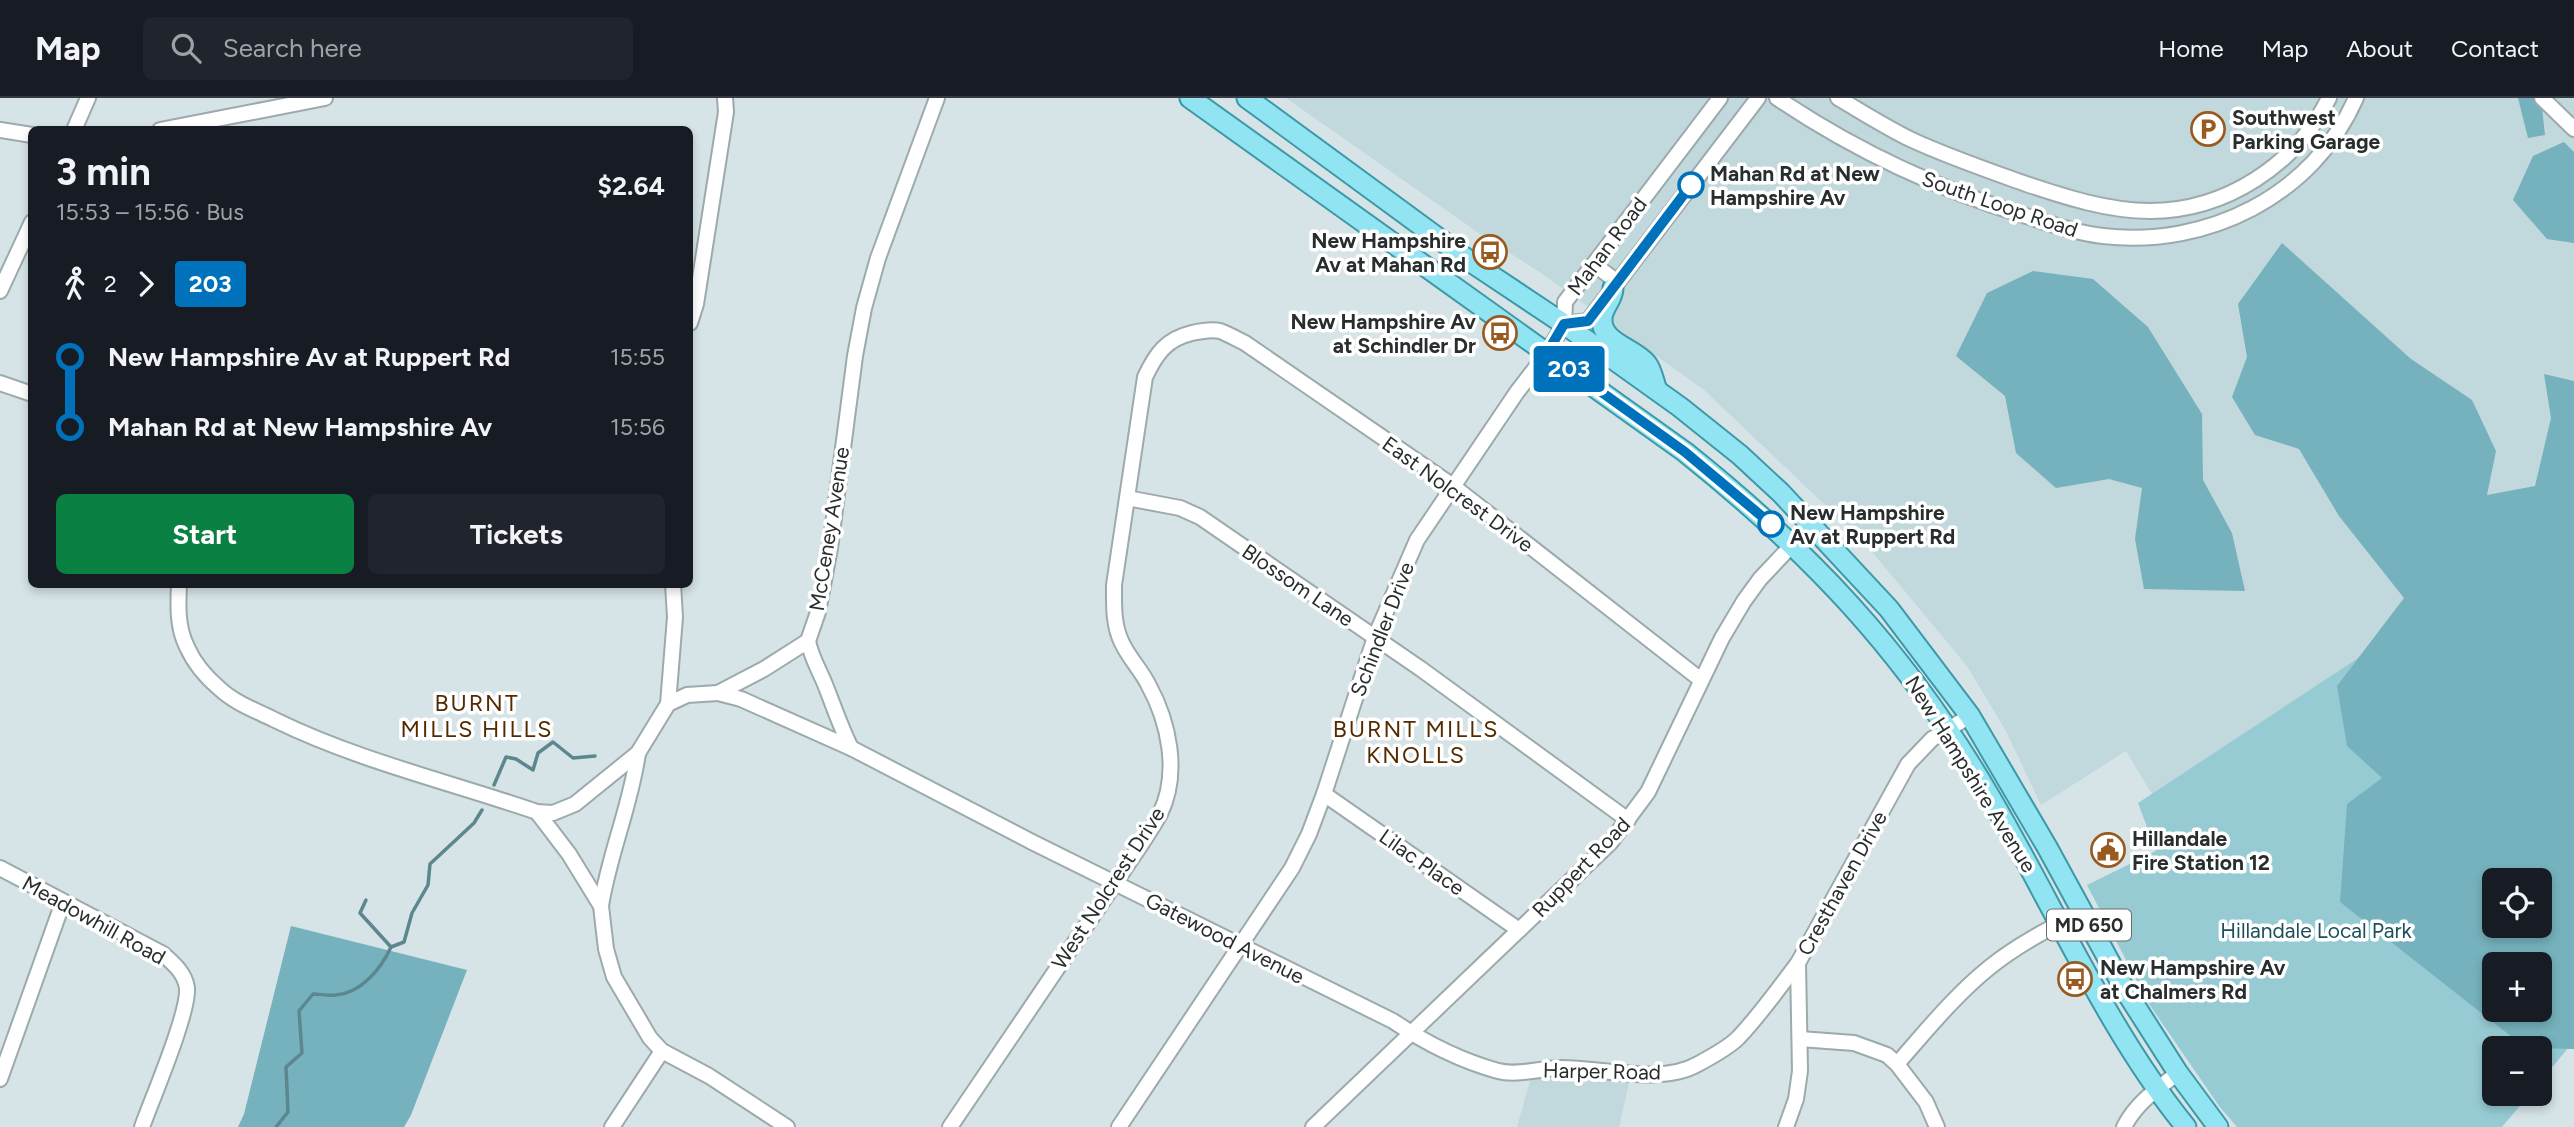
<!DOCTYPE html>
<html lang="en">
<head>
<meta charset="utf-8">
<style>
	:root { --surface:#171b24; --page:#20242c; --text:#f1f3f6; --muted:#9ea1a6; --line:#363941; --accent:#0b8043 }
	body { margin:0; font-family:Figtree,sans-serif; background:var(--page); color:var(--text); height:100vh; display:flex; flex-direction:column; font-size:26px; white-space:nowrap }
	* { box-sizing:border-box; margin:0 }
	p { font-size:23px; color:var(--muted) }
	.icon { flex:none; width:38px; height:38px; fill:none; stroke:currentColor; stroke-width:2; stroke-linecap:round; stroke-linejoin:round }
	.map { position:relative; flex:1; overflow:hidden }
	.sheet { position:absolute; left:28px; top:28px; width:665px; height:462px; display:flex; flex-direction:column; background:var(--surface); border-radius:10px; box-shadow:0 4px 10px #0003 }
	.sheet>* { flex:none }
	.badge { padding:0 14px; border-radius:5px; font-size:24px; line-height:46px }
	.fabs { position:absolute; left:2482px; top:770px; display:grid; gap:14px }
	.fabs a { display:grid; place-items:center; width:70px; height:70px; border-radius:10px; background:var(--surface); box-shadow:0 4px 10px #0003; font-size:35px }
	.map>.badge { position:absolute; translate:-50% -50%; box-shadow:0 0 0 4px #fff }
	.legs { display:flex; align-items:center; gap:10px; height:77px; padding:0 28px; font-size:23px }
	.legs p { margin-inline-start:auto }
	.summary { display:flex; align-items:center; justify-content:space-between; height:119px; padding:0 28px }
	h1 { font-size:38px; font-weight:700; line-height:52px }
	.cta { display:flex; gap:14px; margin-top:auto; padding:14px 28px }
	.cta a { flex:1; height:80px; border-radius:10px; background:var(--accent); color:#fff; font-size:28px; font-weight:700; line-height:80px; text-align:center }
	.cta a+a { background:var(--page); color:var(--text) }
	ul { padding:0 28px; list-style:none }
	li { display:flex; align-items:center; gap:24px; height:70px; font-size:26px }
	li i { display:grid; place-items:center; width:10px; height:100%; margin:0 9px; background:currentColor }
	li i::after { content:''; width:18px; height:18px; margin:-9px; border:5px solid; border-radius:50%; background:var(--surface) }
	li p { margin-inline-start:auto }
	li:first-child i { background:linear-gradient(#0000 50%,currentColor 0) }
	li:last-child i { background:linear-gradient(currentColor 50%,#0000 0) }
	header { display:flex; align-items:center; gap:42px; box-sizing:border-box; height:98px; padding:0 35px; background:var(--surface); border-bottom:2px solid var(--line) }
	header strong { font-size:33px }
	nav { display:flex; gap:38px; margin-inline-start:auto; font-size:24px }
	.search { width:490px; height:63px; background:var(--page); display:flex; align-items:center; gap:18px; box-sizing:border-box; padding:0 24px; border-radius:10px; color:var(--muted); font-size:26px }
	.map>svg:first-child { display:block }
</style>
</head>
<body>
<header>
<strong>Map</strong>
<div class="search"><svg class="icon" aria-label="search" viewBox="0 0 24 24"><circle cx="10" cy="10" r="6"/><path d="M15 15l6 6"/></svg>Search here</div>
<nav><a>Home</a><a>Map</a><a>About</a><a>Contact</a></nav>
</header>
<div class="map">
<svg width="2574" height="1029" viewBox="0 0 2574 1029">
	<rect width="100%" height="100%" fill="#d6e4e7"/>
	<g fill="#c1d8dc">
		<path d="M1286,0H2574V552L2454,497L2152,696L2126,653L2041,707L2007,635L1967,568L1863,443L1704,292L1541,175L1483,138Z"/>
		<path d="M1532,976H1631L1619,1029H1517Z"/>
	</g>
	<path fill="#97cbd4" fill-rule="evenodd" d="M2454,497L2535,573L2574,943L2539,985V950H2494V996H2530L2502,1029H2237L2219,1008L2149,906L2087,787L2156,753L2138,705ZM2494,782H2539V828H2494ZM2494,866H2539V912H2494Z"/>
	<g fill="#75b2bd" fill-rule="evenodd">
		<path d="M2518,0H2552L2542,10L2545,37L2528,40Z"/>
		<path d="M2564,44L2574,54V145L2547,141L2513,102L2533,58Z"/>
		<path d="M2282,145L2411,261L2472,302L2496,353L2487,397L2535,388L2551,320L2544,276L2574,283V951L2526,950L2340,804L2347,706L2382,680L2347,648L2337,588L2404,500L2339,418L2299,351L2255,337L2232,299L2247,259L2238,206ZM2494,782H2539V828H2494ZM2539,866V912H2494V866Z"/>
		<path d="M2033,173L2093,181L2148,229L2202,316L2203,382L2232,435L2245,493L2144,491L2135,441L2142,390L2109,381L2056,390L2016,355L2005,298L1956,258L1987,195Z"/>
		<path d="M291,828L467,872L411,1017L404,1029H238L244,1016Z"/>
	</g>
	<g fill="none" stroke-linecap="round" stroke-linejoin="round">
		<g stroke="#5c878f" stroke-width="3.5">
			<path d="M494,687L506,659L516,661L533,672L538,655L553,644L573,660L595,658"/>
			<path d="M366,802L360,815L391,849"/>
			<path d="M276,1029L288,1014L286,969L302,955L299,913L313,896C320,896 329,898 336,897C361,895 381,871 391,849L404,844L412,815L428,787L430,766L474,725L482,712"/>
		</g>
		<g stroke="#9daaad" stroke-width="18">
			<g id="minor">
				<path d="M1777,0C1854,52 1937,91 2026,118C2051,126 2077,135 2103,138C2207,150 2313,98 2356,0"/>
				<path d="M1838,0C1862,14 1887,30 1912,42C1949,59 1987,72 2026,86C2065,99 2108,113 2150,113C2225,113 2296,67 2329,0"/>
				<path d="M2542,0L2574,31"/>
				<path d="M0,32L32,37"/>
				<path d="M74,32L88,0"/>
				<path d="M160,32L325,0"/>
				<path d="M1594,166L1617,184"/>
				<path d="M0,193L32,124"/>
				<path d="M690,225L696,206L726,14L725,0"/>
				<path d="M1564,226L1588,223L1758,0"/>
				<path d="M0,285L32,296"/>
				<path d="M1127,400L1180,410L1200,419L1421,571L1628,722"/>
				<path d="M179,486C178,508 177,529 187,549C194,565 207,580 220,591C235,605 257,613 275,622C359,663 450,684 537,714L553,715L575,706L638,655L668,606L687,597L718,595L764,571L808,543L818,514L830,450L855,258L864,210L878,160L937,0"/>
				<path d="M808,543C811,558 818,570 824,584C833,606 840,628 851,650"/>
				<path d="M718,595L741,601L851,650L1032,744L1393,923C1424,944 1462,963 1498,973C1517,978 1542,970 1562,970C1602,970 1662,987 1698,966C1711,959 1728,950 1738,940C1760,917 1779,890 1798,865"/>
				<path d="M668,606L675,519L673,486"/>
				<path d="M1324,696L1519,832"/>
				<path d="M537,714L569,756L601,808L606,851L614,879L650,940L662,953L709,978L787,1029"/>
				<path d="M0,770L163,856C173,865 185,875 187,890C189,915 152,1001 142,1029"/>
				<path d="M601,808C609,756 631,707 638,655"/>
				<path d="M1800,941L1854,945L1887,957L1897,966L1926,1004L1937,1029"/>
				<path d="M1897,966C1926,933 1955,897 1990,869C2017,847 2050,830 2082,814"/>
				<path d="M0,981L63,804"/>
				<path d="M612,1029L662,953"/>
				<path d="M950,1029L1140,748C1147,737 1154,727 1160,716C1180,675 1169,624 1148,586C1141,572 1129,560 1122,545C1113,527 1114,507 1114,487L1145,279C1156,256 1166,241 1192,235C1201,233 1211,231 1220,233C1228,236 1237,241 1245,245L1453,388L1701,582"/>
				<path d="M1119,1029L1292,770L1309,736L1324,696L1375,539L1417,442L1517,294L1547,255L1564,226L1565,204L1720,0"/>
				<path d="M1313,1029L1610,745L1648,694L1722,540L1744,503L1760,481L1810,428"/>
				<path d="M1786,1029L1796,1001L1800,973L1798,865L1908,666L1932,641L1970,618"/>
				<path d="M2124,1029C2136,1005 2157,991 2178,975"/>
			</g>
		</g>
		<g stroke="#3d98a7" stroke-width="23">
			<g id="major">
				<path d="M1190,0L1685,354C1810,454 1904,553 1986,692C2051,801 2106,931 2186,1029"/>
				<path d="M1247,0L1468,162L1564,226L1680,309L1740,357L1781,395L1889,511L1970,618L2047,749L2125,892L2178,975L2218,1029"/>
				<path d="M1613,190C1613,202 1603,208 1602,220C1600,245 1635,250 1647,266C1652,272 1654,285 1657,292"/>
			</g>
		</g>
		<use href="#minor" stroke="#fff" stroke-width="14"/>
		<use href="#major" stroke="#91e4f1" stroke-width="19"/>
	</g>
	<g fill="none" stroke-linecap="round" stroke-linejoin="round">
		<g stroke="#fff" stroke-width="16">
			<path id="line-1" d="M1691,87L1588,223L1564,226L1547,255L1685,354L1771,426"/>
		</g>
		<use href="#line-1" stroke="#0072bc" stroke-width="10"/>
	</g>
	<defs>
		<g id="parking-ring" transform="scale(1.75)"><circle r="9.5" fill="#fff" stroke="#985a1f" stroke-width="1.5"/><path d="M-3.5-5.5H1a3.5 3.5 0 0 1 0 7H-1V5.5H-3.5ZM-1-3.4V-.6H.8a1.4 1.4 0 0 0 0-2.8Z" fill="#985a1f"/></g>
		<g id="bus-ring" transform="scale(1.75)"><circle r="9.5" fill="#fff" stroke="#985a1f" stroke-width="1.5"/><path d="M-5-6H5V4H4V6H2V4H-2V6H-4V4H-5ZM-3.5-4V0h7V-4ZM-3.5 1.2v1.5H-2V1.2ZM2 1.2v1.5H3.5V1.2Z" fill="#985a1f"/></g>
		<g id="civic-ring" transform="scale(1.75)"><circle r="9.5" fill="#fff" stroke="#985a1f" stroke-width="1.5"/><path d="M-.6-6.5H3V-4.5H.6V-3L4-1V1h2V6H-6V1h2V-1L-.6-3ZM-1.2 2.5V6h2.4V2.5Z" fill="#985a1f"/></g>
	</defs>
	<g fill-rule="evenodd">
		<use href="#parking-ring" x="2208" y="31"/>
		<use href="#bus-ring" x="1490" y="154"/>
		<use href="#bus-ring" x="1500" y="235"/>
		<use href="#civic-ring" x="2108" y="752"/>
		<use href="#bus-ring" x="2075" y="881"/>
	</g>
	<g fill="#fff" stroke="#0072bc" stroke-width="3.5">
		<circle cx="1691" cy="87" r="12"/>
		<circle cx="1771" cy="426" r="12"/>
	</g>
	<g text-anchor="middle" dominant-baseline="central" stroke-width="7" stroke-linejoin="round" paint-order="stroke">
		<rect fill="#fff" stroke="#686c6d" stroke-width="2" x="2047" y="811.5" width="84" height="31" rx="5"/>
		<g font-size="19" font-weight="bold" fill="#282d2e">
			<text x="2089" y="827">MD 650</text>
		</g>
		<g font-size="21" font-weight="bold" fill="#282d2e" stroke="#fff" text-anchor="start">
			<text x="2232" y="19">Southwest<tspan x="2232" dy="24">Parking Garage</tspan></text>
			<text x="1466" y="142" text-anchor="end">New Hampshire<tspan x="1466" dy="24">Av at Mahan Rd</tspan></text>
			<text x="1476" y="223" text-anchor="end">New Hampshire Av<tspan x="1476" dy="24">at Schindler Dr</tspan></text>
			<text x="2132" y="740">Hillandale<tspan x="2132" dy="24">Fire Station 12</tspan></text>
			<text x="2100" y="869">New Hampshire Av<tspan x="2100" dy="24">at Chalmers Rd</tspan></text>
		</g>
		<g font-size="21" font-weight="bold" fill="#282d2e" stroke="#fff" text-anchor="start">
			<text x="1710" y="75">Mahan Rd at New<tspan x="1710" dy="24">Hampshire Av</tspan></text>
			<text x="1790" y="414">New Hampshire<tspan x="1790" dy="24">Av at Ruppert Rd</tspan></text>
		</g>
		<g font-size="21" fill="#282d2e" stroke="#fff">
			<text transform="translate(2000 106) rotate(19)">South Loop Road</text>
			<text transform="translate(1607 148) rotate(-53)">Mahan Road</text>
			<text transform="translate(1458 396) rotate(36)">East Nolcrest Drive</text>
			<text transform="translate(829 431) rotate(-81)">McCeney Avenue</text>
			<text transform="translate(1298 487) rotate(34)">Blossom Lane</text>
			<text transform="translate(1382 531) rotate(-69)">Schindler Drive</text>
			<text transform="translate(1971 676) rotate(58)">New Hampshire Avenue</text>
			<text transform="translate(1422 764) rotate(35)">Lilac Place</text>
			<text transform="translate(1581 769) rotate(-46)">Ruppert Road</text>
			<text transform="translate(1842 785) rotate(-61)">Cresthaven Drive</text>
			<text transform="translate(1108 790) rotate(-57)">West Nolcrest Drive</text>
			<text transform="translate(94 822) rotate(29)">Meadowhill Road</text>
			<text transform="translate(1225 840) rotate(27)">Gatewood Avenue</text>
			<text transform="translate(1602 973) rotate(1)">Harper Road</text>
		</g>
		<g font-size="21" fill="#1b5059" stroke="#fff">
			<text x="2316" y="832">Hillandale Local Park</text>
		</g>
		<g font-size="23" letter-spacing="2" fill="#542b00" stroke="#fff">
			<text x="477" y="605">BURNT<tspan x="477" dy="26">MILLS HILLS</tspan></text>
			<text x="1416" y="631">BURNT MILLS<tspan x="1416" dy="26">KNOLLS</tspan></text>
		</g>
	</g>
</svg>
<div class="fabs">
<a><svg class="icon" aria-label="locate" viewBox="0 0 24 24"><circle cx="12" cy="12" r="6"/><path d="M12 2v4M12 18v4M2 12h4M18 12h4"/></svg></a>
<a>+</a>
<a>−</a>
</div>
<b class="badge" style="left:1569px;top:271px;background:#0072bc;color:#fff">203</b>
<section class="sheet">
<div class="summary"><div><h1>3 min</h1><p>15:53 – 15:56 · Bus</p></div><b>$2.64</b></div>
<div class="legs"><svg class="icon" aria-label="walk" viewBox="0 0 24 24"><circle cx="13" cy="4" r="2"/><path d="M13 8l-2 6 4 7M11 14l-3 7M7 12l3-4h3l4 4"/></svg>2<svg class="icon" aria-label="forward" viewBox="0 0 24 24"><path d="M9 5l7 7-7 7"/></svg><b class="badge" style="background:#0072bc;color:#fff">203</b></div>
<ul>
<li><i style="color:#0072bc"></i><b>New Hampshire Av at Ruppert Rd</b><p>15:55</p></li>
<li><i style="color:#0072bc"></i><b>Mahan Rd at New Hampshire Av</b><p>15:56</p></li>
</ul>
<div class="cta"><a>Start</a><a>Tickets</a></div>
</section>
</div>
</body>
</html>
